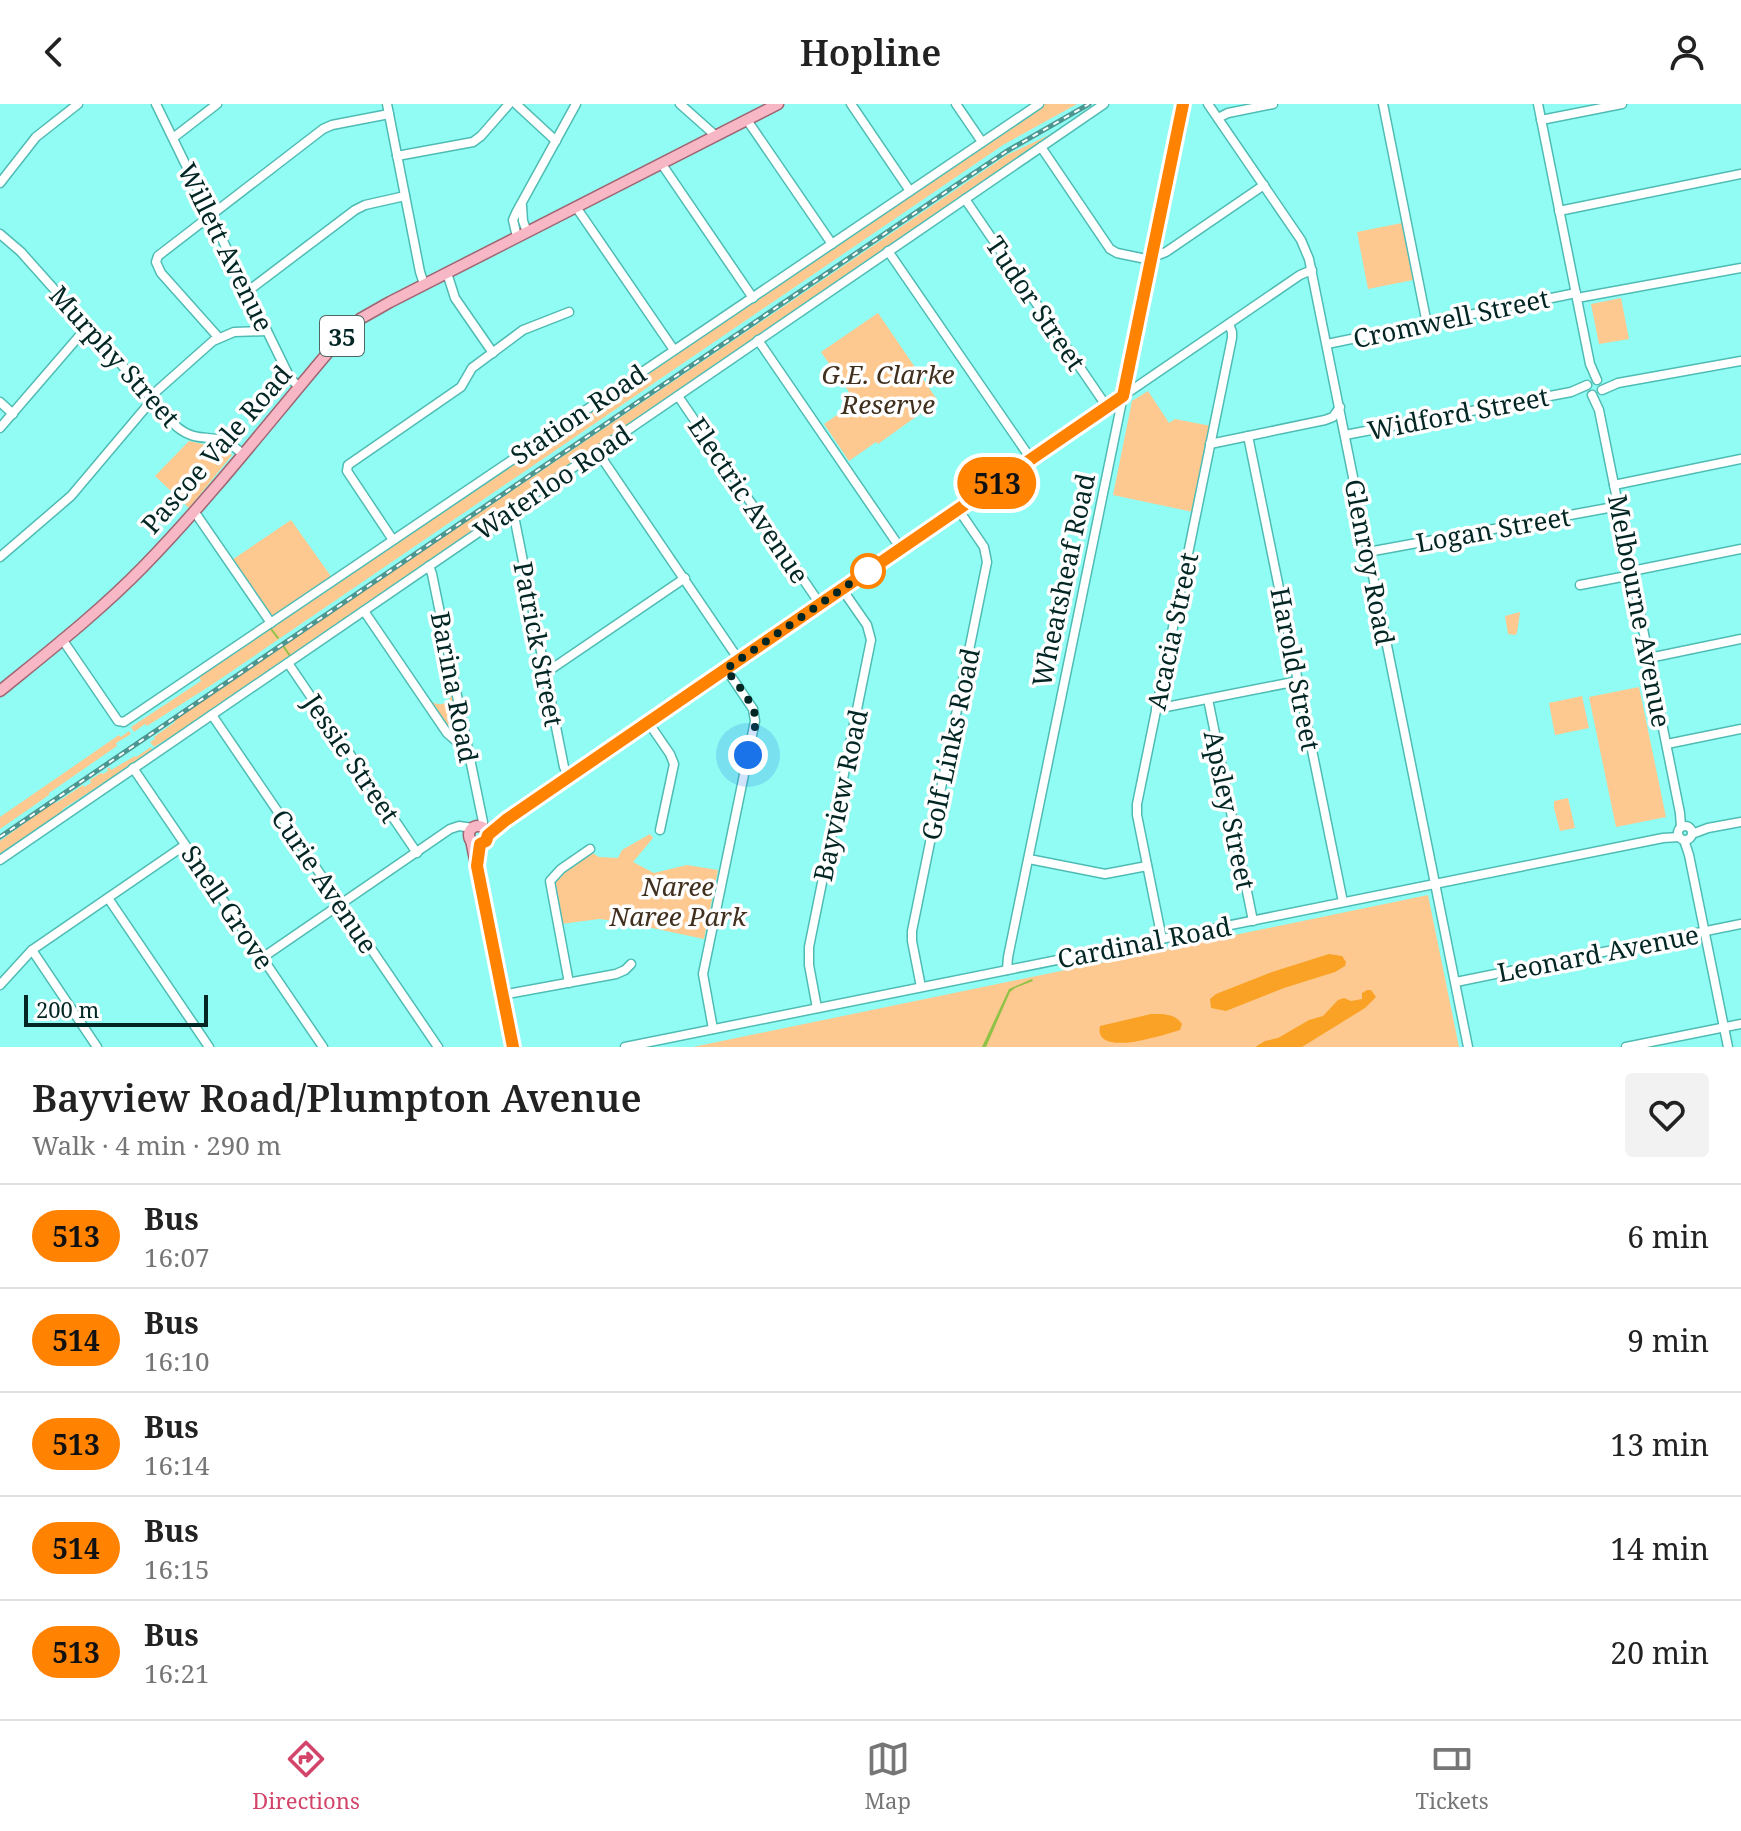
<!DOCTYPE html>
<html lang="en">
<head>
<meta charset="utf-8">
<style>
	:root { --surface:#fff; --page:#f2f2f2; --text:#222; --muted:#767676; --line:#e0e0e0; --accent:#d3446a }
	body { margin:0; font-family:"Noto Serif",serif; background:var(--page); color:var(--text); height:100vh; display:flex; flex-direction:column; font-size:30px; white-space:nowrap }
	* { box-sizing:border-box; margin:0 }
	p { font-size:26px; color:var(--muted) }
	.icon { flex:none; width:44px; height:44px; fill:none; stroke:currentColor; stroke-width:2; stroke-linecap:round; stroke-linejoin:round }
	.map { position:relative; height:943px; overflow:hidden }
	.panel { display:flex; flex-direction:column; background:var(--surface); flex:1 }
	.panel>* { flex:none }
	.badge { padding:0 16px; border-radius:26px; font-size:28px; line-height:52px }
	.scale { position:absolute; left:24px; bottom:20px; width:184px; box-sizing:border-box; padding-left:8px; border:4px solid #022624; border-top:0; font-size:22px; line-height:28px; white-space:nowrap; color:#022624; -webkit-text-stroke:6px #fff; paint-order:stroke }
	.you { position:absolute; width:40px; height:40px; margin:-20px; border:6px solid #fff; border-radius:50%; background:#1a73e8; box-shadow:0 0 0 12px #1a73e833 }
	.map>.badge { position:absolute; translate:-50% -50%; box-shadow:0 0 0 4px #fff }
	.round { display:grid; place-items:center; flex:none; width:84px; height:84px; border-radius:8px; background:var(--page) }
	.overview { display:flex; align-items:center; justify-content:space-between; height:136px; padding:0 32px }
	h1 { font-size:38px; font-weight:600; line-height:60px }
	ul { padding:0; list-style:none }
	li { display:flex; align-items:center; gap:24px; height:104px; padding:0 32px; border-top:2px solid var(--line) }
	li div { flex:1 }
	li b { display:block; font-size:30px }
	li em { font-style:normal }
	li .badge { min-width:88px; font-weight:700; text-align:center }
	header { display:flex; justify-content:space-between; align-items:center; height:104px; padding:0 32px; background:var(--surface); font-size:36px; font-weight:600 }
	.menu { display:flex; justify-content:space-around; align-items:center; height:112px; border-top:2px solid var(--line); background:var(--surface); font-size:22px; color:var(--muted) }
	.menu a { display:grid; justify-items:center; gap:4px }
	.menu .active { color:var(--accent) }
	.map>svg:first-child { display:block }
</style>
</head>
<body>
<header><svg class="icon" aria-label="back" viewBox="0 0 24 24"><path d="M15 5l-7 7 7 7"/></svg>Hopline<svg class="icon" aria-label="person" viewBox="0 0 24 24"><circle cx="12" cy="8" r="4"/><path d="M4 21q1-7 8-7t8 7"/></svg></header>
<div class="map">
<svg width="1741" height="943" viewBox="0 0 1741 943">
	<rect width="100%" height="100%" fill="#91fcf3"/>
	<g fill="#fec990">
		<path d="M1042,0H1077L1003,41L213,580L147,622L145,620L134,628L131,623L201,577L199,572L273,521L229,458L291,416L335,478L635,275L711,226Z"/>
		<path d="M1055,28V29L771,223L733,251L207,611L154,643L150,638L155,635L154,633L175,618V616L211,591L1007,51Z"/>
		<path d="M1402,119L1413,176L1368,185L1357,128Z"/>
		<path d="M1621,194L1629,235L1599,240L1591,200Z"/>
		<path d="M878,209L938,297L878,340L876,338L849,357L824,320L856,298L821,248Z"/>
		<path d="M1148,287L1169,319L1175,315L1211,322L1193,408L1113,391L1132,297Z"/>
		<path d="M189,337L225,345L232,351L189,404L155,372Z"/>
		<path d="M1520,508L1517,529L1515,531L1508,530L1505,512Z"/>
		<path d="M1639,583L1666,713L1616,723L1589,593Z"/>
		<path d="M452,590L458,618L457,625L453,627L448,625L429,597C440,602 447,602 452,590Z"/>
		<path d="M1582,592L1589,624L1555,631L1549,599Z"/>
		<path d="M129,627L131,630L116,639L117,642L49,689V691L0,725V713L119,631L121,633Z"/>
		<path d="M151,643L153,647L63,705L62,709L0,752V737L54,698L56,699L83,681L84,683L91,679L90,676L101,669L103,670L108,667L107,665L109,663L111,666L135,652L136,653Z"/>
		<path d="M1568,694L1575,724L1560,727L1554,704V697Z"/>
		<path d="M650,730L653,734L633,758L654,769L687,761L718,766L704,835L624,818L599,815L561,820C549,771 549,775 591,748L599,753L618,754L622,746Z"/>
		<path d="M1428,791L1459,943H693Z"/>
	</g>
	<g fill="#faa225">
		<path d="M1329,850L1342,852L1346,858L1345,862L1335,868L1284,884L1226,907L1211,904L1210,895L1216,890L1272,868Z"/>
		<path d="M1367,886H1371L1376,893L1365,904L1302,943H1255L1265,937L1278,934L1309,916L1323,912L1338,896L1344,894L1351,897L1362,895V889Z"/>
		<path d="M1151,910C1162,910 1175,909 1182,920L1180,926C1168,930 1156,933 1143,936C1127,940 1095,943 1100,922Z"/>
	</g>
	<path fill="#8fc246" d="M1032,875L1033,877L1015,884L1010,888L986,943H982L1009,885Z"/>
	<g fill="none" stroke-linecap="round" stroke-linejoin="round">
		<g stroke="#8fc246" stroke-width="2">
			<path d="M271,525L278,534"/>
			<path d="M284,543L290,552"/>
		</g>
		<g stroke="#4fbcb4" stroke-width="11">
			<g id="minor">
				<path d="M156,0L290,274L299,283"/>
				<path d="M387,0L420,168L424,180"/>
				<path d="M516,0L556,37"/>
				<path d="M680,0L716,32"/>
				<path d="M851,0L910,87"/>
				<path d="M956,0L982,38"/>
				<path d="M1208,0L1301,136L1309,155L1468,943"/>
				<path d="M1383,0L1427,220"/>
				<path d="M1538,0L1590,260L1597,276"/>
				<path d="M1218,14L1228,9L1273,0"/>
				<path d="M747,16L832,140"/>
				<path d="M1541,16L1622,0"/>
				<path d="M173,34L217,0"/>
				<path d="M1041,43L1110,145L1117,149L1151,156"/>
				<path d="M397,52L473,38L481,32L509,0"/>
				<path d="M661,59L753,194"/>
				<path d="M0,79L36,33L78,0"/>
				<path d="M965,95L1107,303"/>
				<path d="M522,102L523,117L527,128"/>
				<path d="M576,103L674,246"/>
				<path d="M1559,107L1741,70"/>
				<path d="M0,130L21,148L177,323C197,339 208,330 227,338C232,341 238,346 243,350"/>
				<path d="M517,133L513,116L516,109L576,0"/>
				<path d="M888,147L1031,355"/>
				<path d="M1152,151H1158L1166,148L1264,81"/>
				<path d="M447,169L455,194L493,249"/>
				<path d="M248,187L355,106L365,101L405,92"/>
				<path d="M1577,194L1741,164"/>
				<path d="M219,234L161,169L156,158L158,152L323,25L332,21L389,10"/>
				<path d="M758,236L901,445"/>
				<path d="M1327,240L1576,189"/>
				<path d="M1602,286L1618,279L1741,257"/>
				<path d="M1592,291L1599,306L1680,709L1681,723"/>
				<path d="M678,292L820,500"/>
				<path d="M150,293L213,237L234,228L267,227"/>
				<path d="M0,298L13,310"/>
				<path d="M0,324L87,223"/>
				<path d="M1345,331L1571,288L1587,281"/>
				<path d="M1248,332L1343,798"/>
				<path d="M1210,340L1325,316L1333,313L1340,303"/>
				<path d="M597,347L739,556"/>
				<path d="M1614,381L1741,355"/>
				<path d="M510,406L515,417L564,663L569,673"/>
				<path d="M194,407L271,519"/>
				<path d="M393,436L347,367L348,361L461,283L472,264L523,226L569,208"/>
				<path d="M1368,448L1619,402"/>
				<path d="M0,453L71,392L152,296"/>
				<path d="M429,462L432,470L483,718L482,722"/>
				<path d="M1632,467L1741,445"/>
				<path d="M1580,481L1632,471"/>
				<path d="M364,507L447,629L456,637L466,639"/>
				<path d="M62,535L118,617L124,618L1039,0"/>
				<path d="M1649,554L1741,535"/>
				<path d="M288,559L417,749"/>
				<path d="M544,570L685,474"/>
				<path d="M1208,595L1253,817"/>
				<path d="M1156,605L1298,577"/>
				<path d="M212,611L438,943"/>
				<path d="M648,618L670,650L674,660L660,726"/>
				<path d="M1667,640L1741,625"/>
				<path d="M133,664L323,943"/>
				<circle cx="1685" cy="729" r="7"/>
				<path d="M1692,730L1708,724L1741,718"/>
				<path d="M1684,736L1689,751L1728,943"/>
				<path d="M1029,755L1105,770L1147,762"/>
				<path d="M0,756L1104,0"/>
				<path d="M108,794L209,943"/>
				<path d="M1162,835L1137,711V700L1232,234V228L1229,220"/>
				<path d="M32,846L97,943"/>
				<path d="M262,854L450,725L459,722L473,724"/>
				<path d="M1007,866L1008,853L1123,292L1300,171L1312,166"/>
				<path d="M1456,878L1741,820"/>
				<path d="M569,879L550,777L561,765L590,745"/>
				<path d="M0,881L32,846L185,741"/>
				<path d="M921,883L912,837V827L987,458L984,443L958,405"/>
				<path d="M502,891L616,870L625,866L631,860"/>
				<path d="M817,904L809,861V843L871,536L867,521L842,485"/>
				<path d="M713,925L703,870L755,617L753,605L726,565"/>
				<path d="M625,943L1663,734L1679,733"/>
				<path d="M1626,943L1741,920"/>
			</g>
		</g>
		<g stroke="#9f6572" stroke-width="13">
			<g id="major">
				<path d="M0,587C49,547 99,508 143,463C214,390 276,309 342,232L360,215L390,198L778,0"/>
				<circle cx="478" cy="731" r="9"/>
				<path d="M488,731L506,716L1123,292L1183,0"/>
				<path d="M471,736L513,943"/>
			</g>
		</g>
		<use href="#minor" stroke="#fff" stroke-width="8"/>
		<use href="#major" stroke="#f8b7c4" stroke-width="10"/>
		<g stroke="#4c9590" stroke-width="5">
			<path id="rail" d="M0,733L959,79L1007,47L1089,0"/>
		</g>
		<use href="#rail" stroke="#fff" stroke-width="2" stroke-dasharray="6" stroke-linecap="butt"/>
	</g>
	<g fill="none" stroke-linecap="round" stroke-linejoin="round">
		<g stroke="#fff" stroke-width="18">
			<path id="line" d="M513,943L477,762L480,740L486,737L488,731L506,716L1123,292L1183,0"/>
		</g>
		<use href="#line" stroke="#ff8200" stroke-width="12"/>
		<path stroke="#022624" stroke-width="8" stroke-dasharray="0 14.4" d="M748,651C751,639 757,623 755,611C751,595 735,578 726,565L868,467"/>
	</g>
	<circle fill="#fff" stroke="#ff8200" stroke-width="4" cx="868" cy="467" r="16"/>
	<g text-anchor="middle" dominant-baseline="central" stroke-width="7" stroke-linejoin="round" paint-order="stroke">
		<rect fill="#fff" stroke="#4e6766" stroke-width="2" x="320" y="212" width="44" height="40" rx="6"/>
		<g font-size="24" font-weight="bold" fill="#022624">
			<text x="342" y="232">35</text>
		</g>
		<g font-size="26" fill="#022624" stroke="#fff">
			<text transform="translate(226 143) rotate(64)">Willett Avenue</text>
			<text transform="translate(1036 199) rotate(56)">Tudor Street</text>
			<text transform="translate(1451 214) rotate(-12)">Cromwell Street</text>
			<text transform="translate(115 252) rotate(48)">Murphy Street</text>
			<text transform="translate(1458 309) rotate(-11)">Widford Street</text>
			<text transform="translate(578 310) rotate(-34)">Station Road</text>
			<text transform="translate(216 345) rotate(-49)">Pascoe Vale Road</text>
			<text transform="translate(552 378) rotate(-34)">Waterloo Road</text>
			<text transform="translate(749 396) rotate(56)">Electric Avenue</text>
			<text transform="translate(1493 425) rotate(-10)">Logan Street</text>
			<text transform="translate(1370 458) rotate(79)">Glenroy Road</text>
			<text transform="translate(1063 476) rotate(-78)">Wheatsheaf Road</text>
			<text transform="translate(1640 507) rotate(79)">Melbourne Avenue</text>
			<text transform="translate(1172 527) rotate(-78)">Acacia Street</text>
			<text transform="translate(539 540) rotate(79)">Patrick Street</text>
			<text transform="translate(1296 565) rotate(79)">Harold Street</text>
			<text transform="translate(455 583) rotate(79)">Barina Road</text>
			<text transform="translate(950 640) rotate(-78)">Golf Links Road</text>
			<text transform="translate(352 654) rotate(56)">Jessie Street</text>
			<text transform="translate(840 691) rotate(-78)">Bayview Road</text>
			<text transform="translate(1230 706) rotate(78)">Apsley Street</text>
			<text transform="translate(325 777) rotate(56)">Curie Avenue</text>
			<text transform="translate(228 803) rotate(56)">Snell Grove</text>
			<text transform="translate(1144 838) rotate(-11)">Cardinal Road</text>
			<text transform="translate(1598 849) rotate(-11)">Leonard Avenue</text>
		</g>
		<g font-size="26" font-style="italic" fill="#41301e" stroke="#fff">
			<text x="888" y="270">G.E. Clarke<tspan x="888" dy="30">Reserve</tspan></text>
			<text x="678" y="782">Naree<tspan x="678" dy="30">Naree Park</tspan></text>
		</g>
	</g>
</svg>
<div class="scale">200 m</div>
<div class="you" style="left:748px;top:651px"></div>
<b class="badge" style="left:997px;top:379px;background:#ff8200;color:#111">513</b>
</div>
<section class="panel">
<div class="overview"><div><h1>Bayview Road/Plumpton Avenue</h1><p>Walk · 4 min · 290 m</p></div><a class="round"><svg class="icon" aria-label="heart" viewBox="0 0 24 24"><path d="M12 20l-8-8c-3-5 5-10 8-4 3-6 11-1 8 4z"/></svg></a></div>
<ul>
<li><span class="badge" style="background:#ff8200;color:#111">513</span><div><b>Bus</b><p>16:07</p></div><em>6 min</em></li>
<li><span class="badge" style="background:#ff8200;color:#111">514</span><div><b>Bus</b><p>16:10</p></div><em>9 min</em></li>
<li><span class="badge" style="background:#ff8200;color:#111">513</span><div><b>Bus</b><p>16:14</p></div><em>13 min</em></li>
<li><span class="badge" style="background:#ff8200;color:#111">514</span><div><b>Bus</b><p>16:15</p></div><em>14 min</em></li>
<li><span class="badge" style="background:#ff8200;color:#111">513</span><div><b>Bus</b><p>16:21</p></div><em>20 min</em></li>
</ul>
</section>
<nav class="menu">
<a class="active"><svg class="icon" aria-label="directions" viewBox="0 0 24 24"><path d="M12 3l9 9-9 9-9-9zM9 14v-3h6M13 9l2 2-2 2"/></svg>Directions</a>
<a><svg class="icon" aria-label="map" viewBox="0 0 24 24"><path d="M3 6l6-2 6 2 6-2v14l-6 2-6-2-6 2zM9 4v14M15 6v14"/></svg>Map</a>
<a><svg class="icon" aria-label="tickets" viewBox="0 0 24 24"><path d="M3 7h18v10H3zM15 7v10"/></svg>Tickets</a>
</nav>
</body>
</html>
